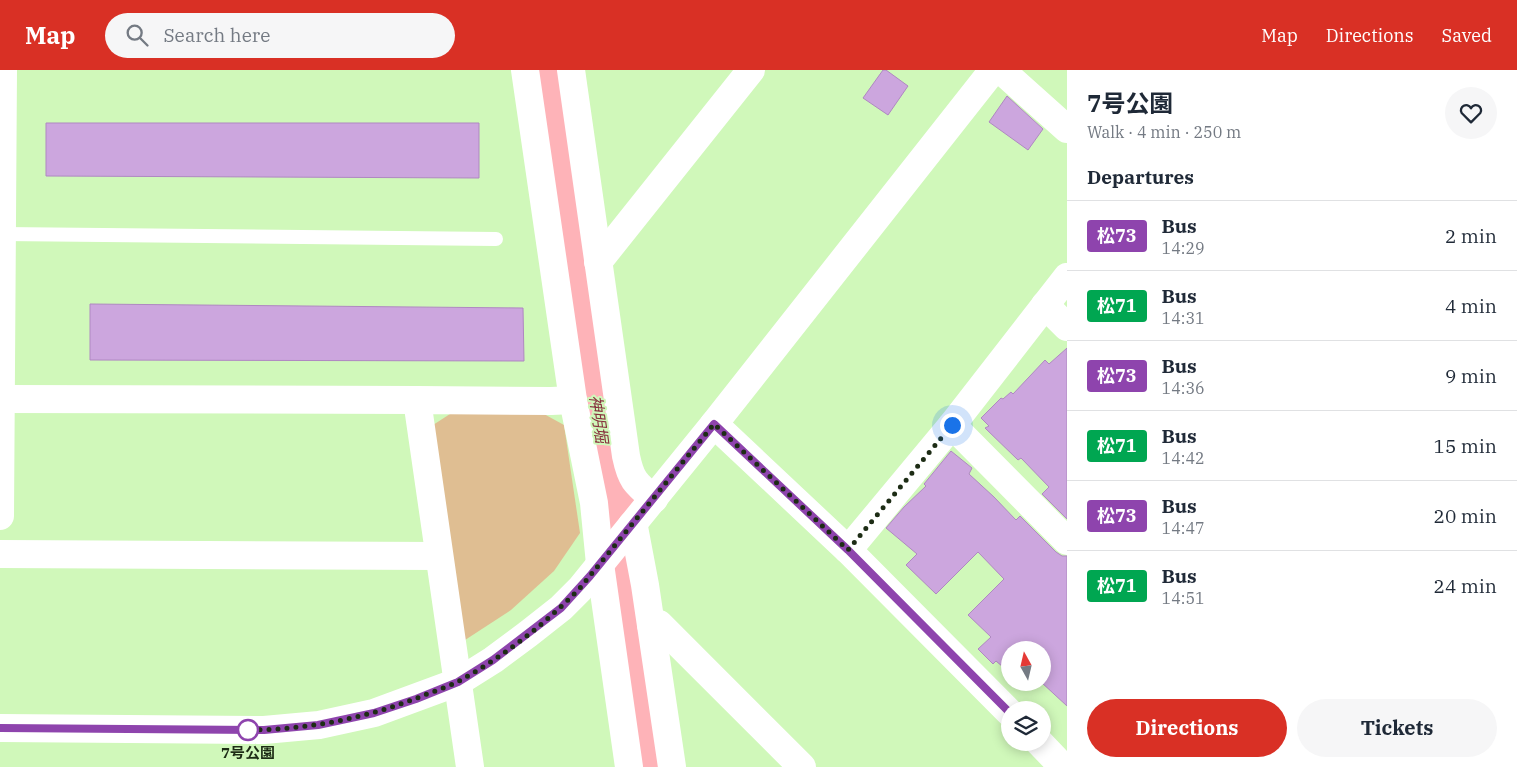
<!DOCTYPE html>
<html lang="en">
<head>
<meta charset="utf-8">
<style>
	:root { --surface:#fff; --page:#f6f6f7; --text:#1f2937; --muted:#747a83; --line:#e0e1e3; --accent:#d93025 }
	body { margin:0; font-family:"IBM Plex Serif","Noto Sans JP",serif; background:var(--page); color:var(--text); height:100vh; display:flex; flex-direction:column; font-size:19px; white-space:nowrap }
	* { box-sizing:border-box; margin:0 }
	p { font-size:16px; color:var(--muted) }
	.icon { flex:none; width:28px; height:28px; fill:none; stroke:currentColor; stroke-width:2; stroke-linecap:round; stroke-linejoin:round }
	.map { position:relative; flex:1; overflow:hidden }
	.drawer { display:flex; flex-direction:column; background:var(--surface); width:450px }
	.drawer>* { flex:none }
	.badge { padding:0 10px; border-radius:4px; font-size:18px; line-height:32px }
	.needle { width:32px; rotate:352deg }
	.fabs { position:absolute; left:1001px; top:571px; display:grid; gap:10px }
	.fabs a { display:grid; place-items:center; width:50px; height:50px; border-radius:50%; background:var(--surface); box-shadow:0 2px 12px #0003; font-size:25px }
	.you { position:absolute; width:25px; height:25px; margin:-12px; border:4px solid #fff; border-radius:50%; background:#1a73e8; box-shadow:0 0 0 8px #1a73e833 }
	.map>.badge { position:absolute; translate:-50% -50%; box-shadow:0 0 0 2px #fff }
	h2 { padding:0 20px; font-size:19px; line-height:45px }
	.round { display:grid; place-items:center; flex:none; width:52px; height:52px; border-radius:26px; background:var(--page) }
	.headline { display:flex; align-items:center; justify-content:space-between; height:85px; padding:0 20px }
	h1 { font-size:24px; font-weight:700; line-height:38px }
	.primary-button { display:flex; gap:10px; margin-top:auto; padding:10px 20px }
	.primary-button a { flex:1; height:58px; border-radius:30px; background:var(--accent); color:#fff; font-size:20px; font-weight:700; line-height:58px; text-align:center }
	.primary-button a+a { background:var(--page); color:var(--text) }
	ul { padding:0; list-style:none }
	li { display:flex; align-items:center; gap:15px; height:70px; padding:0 20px; border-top:1px solid var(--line) }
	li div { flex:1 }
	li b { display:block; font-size:19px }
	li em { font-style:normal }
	li .badge { min-width:55px; font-weight:700; text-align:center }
	header { display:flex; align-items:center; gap:30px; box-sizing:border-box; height:70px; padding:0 25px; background:var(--accent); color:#fff }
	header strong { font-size:24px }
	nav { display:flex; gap:28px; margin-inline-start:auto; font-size:18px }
	.search { width:350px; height:45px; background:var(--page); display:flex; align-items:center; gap:12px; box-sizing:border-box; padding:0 18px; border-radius:28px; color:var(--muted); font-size:19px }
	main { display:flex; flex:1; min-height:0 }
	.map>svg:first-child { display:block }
</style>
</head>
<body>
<header>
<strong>Map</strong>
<div class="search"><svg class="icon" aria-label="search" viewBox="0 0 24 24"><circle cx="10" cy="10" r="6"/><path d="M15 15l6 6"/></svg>Search here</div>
<nav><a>Map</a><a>Directions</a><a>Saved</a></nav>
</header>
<main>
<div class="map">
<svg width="1067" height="697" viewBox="0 0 1067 697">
	<rect width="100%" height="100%" fill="#d0f8ba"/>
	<path fill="#dfbe92" d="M450,344H544L564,355L580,463L554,501L511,540L462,572L433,355Z"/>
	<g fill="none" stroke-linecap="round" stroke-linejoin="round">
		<path stroke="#feb3b8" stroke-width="45" d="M549,0L650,697"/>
	</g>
	<g fill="#cca6de" stroke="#af88c1">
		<path d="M883,0H886L908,16L888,45L863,28Z"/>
		<path d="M1007,26L1043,59L1028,80L989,52Z"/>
		<path d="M46,53H479V108L46,106Z"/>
		<path d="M90,234L523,238L524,291L90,290Z"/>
		<path d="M1067,278V449L1042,424L1049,417L1021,388L1018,390L985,358L989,356L981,348L1001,328L1003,329L1011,322L1013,324L1045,290L1049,294Z"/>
		<path d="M951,381L972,398L969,404L994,427L1016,450L1020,446L1056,482L1062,486H1067V636L1041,612H1042V580H1010V603L996,591L993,594L978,579L991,567L968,545L1004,509L978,482L936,524L906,495L917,484L886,458L904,437L926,416L924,414Z"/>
	</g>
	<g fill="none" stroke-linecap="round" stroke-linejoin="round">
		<path stroke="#fff" stroke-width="14" d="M2,164L496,169"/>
		<g stroke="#fff" stroke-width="28">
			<path d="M525,0L573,330L594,433L600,494L629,697"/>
			<path d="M571,0L626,386C631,410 635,413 654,429"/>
			<path d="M1001,0L1067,59"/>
			<path d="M598,192L751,0"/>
			<path d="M1045,235L1067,257"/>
			<path d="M1,329L417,330"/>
			<path d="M952,355L1067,471"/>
			<path d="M0,446L3,0"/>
			<path d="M632,455L634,457L645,515L672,697"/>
			<path d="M848,480L952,355L1067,207"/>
			<path d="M0,484L439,486"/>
			<path d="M651,555L659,554L802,697"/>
			<path d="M470,697L417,330L551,331L573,330"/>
		</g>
		<g stroke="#fff" stroke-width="28">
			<path d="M714,354L848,480L1010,643"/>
			<path d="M0,658L264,660L319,655L374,643L458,612L493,590L528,564L561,538L580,519L714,354L993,0"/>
			<path d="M1039,672L1063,697"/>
		</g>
	</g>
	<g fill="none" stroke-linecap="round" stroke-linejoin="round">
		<g stroke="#fff" stroke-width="11">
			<path id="line" d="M0,658L264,660L318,655L374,643L416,629L458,612L493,590L561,538L590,506L714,354L848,480L1010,643"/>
		</g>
		<use href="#line" stroke="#8e44ad" stroke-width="8"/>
		<path stroke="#1d2c15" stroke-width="5" stroke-dasharray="0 9" d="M248,660H245C308,660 369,648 427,624C438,620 449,616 459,611C503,587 545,554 580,518L714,354L848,480L952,355"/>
	</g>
	<circle fill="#fff" stroke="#8e44ad" stroke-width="2.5" cx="248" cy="660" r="10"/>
	<g text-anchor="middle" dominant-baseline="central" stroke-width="4" stroke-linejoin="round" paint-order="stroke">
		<g font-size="15" font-weight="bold" fill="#1d2c15" stroke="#d0f8ba">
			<text x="248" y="682">7号公園</text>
		</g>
		<g font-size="16" font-style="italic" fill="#87313e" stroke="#d0f8ba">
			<text transform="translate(599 349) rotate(82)">神明堀</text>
		</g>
	</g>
</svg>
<div class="fabs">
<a><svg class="needle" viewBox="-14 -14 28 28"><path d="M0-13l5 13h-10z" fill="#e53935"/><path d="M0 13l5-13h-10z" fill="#747a83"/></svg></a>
<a><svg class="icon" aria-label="layers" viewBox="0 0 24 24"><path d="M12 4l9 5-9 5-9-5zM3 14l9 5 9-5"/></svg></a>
</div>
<div class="you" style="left:952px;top:355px"></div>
</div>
<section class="drawer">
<div class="headline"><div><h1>7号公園</h1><p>Walk · 4 min · 250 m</p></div><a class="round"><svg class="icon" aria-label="heart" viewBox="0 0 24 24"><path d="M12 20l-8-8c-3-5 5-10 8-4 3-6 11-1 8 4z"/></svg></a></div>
<h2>Departures</h2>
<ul>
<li><span class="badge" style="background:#8e44ad;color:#fff">松73</span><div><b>Bus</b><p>14:29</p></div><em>2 min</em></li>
<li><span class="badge" style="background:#00a651;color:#fff">松71</span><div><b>Bus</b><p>14:31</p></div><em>4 min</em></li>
<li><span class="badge" style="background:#8e44ad;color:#fff">松73</span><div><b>Bus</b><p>14:36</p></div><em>9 min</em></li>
<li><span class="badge" style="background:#00a651;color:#fff">松71</span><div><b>Bus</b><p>14:42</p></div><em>15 min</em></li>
<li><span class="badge" style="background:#8e44ad;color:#fff">松73</span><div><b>Bus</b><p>14:47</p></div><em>20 min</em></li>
<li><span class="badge" style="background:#00a651;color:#fff">松71</span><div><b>Bus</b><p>14:51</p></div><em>24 min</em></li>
</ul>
<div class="primary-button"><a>Directions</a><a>Tickets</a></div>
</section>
</main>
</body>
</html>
